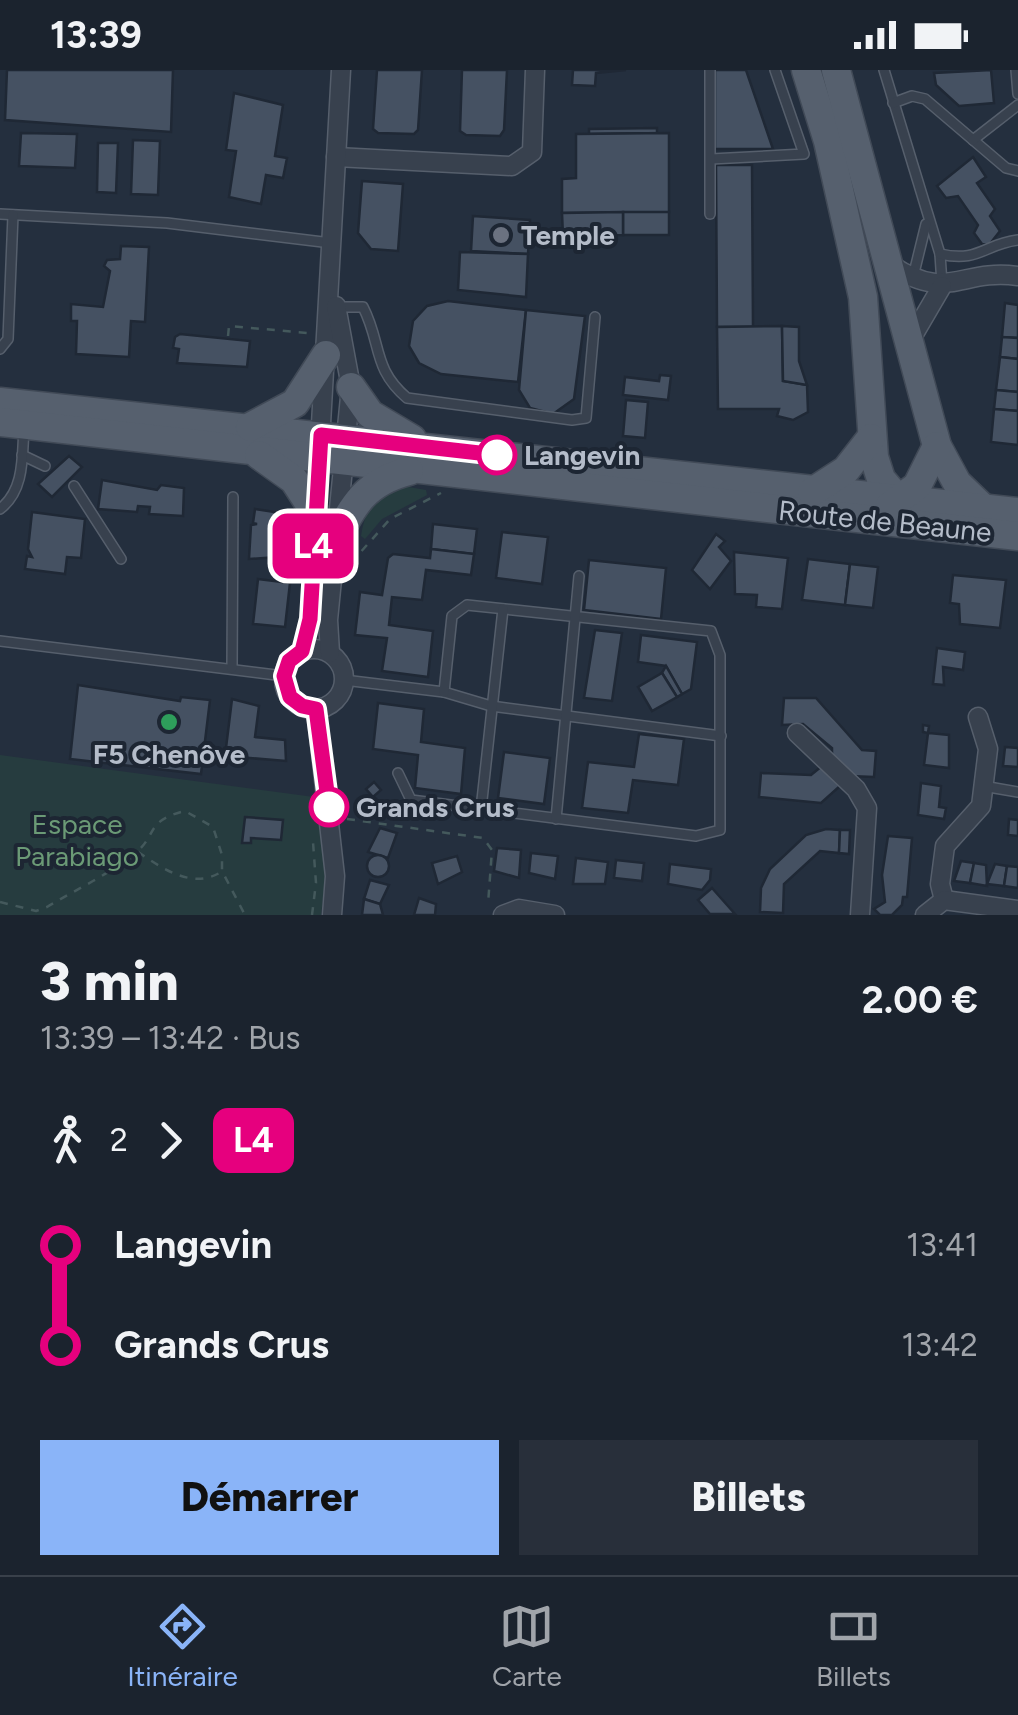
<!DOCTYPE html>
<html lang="fr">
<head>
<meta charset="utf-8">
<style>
	:root { --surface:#1b232e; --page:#282f3a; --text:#f1f3f6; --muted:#a0a4aa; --line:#39404a; --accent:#8ab4f8 }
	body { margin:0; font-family:Figtree,sans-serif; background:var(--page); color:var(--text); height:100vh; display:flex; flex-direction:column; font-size:38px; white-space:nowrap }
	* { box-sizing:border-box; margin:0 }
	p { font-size:32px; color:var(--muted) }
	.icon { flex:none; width:55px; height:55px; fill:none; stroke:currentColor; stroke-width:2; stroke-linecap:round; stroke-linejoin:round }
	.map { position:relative; height:845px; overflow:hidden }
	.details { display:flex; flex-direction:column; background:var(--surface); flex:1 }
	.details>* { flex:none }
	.badge { padding:0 20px; border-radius:15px; font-size:35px; line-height:65px }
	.map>.badge { position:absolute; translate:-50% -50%; box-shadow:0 0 0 5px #fff }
	.legs { display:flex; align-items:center; gap:15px; height:110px; padding:0 40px; font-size:32px }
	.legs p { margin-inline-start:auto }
	.head { display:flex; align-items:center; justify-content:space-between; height:170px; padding:0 40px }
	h1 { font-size:55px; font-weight:800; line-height:75px }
	.cta { display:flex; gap:20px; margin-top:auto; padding:20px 40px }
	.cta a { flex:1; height:115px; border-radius:0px; background:var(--accent); color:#111; font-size:40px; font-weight:800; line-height:115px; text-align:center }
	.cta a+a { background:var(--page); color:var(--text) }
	ul { padding:0 40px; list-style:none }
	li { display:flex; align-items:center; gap:35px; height:100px; font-size:38px }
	li i { display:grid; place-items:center; width:15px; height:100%; margin:0 12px; background:currentColor }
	li i::after { content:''; width:25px; height:25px; margin:-12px; border:8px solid; border-radius:50%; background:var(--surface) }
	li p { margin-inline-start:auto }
	li:first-child i { background:linear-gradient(#0000 50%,currentColor 0) }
	li:last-child i { background:linear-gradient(currentColor 50%,#0000 0) }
	.status { display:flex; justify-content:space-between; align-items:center; height:70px; padding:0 50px; background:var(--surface); direction:ltr }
	.status svg { height:28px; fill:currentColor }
	.tab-bar { display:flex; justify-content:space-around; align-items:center; height:140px; border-top:2px solid var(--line); background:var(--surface); font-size:28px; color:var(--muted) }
	.tab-bar a { display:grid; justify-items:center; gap:5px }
	.tab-bar .on { color:var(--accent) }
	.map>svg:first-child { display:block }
</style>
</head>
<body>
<div class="status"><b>13:39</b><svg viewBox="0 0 49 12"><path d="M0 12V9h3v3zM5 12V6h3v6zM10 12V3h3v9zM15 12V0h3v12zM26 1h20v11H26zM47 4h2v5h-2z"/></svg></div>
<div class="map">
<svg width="1018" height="845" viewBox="0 0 1018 845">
	<rect width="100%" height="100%" fill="#242f3e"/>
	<g fill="#263c3f">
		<path d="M403,416L426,420L427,425L382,449L365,469L361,466C366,435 375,429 403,416Z"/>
		<path d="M0,685L314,727L327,797L321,845H0Z"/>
	</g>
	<g fill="#455162" stroke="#1f2835" stroke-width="2.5">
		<path d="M7,0H173L171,62L5,50Z"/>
		<path d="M377,0H422L418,60L414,64L378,63L373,59Z"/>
		<path d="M462,0H507L504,60L500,66L466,65L460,61Z"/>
		<path d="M573,0H626L596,3L595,16L572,15Z"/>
		<path d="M715,0H746L773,79H715Z"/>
		<path d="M991,0L994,33L959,36L936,15L934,3Z"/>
		<path d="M234,23L283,35L275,86L287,88L283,108L266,105L261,134L229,127L236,81L226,80Z"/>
		<path d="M657,58V63L589,64V59Z"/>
		<path d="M21,63L77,64L75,98L19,96Z"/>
		<path d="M669,63V142L562,143V109L576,108V64Z"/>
		<path d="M133,70L160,71L158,125L131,124Z"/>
		<path d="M98,73H118L116,123L97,122Z"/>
		<path d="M973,87L986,107L977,113L995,139L990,146L1000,161L989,175L982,174L974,163L978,155L958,126L946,128L937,116Z"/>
		<path d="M716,95H752L753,257H717Z"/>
		<path d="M362,111L403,114L398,181L371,179L358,163Z"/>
		<rect x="623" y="142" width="46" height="23"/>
		<path d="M623,142V165L563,166L562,143Z"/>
		<path d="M473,146L530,150L528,184L471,181Z"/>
		<path d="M121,176L149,177L145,252L131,251L129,287L76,284L77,251H71V234L103,237L110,201L104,196L107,190L120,189Z"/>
		<path d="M460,182L528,184L526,227L458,220Z"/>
		<path d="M448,231L526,240L518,312L441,304L419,293L409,276L413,251L427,236Z"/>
		<path d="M1005,233L1018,235V268L1002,267Z"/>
		<path d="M526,240L585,246L574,329L553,344L530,338L519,320Z"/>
		<path d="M782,256L783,311L807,315L808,342L793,350L777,346L779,339H718L717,257Z"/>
		<path d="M782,256L799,257V291L807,315L783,311Z"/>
		<path d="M180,264L250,271L247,297L177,293L179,279L173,278L175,267Z"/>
		<path d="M1002,267L1018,268V289L1000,287Z"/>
		<path d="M1000,287L1018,289V322L996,320Z"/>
		<path d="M660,305L671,306L668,330L623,325L625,307L659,311Z"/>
		<path d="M996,320L1018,322V341L994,339Z"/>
		<path d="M626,330L648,332L645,368L623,366Z"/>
		<path d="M994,339L1018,341V375L991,372Z"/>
		<path d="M69,386L82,397L52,427L38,414Z"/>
		<path d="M102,410L157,420L161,415L184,418L183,446L149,444L150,437L138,436L137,442L98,439Z"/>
		<path d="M255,439L281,443L291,449V486L249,489L251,455L257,454L253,453Z"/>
		<path d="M32,442L85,449L81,488L67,487L65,504L25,499L27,486L32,487L28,479Z"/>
		<path d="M433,454L477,459L474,484L431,479Z"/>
		<path d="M502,462L548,467L542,514L496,508Z"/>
		<path d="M716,464L725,471L719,477L731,491L710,519L692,500Z"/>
		<path d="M431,479L474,484L471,505L426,500L422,530L392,527L389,555L433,561L428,607L382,601L387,568L355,565L360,522L382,525L388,488L393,484L430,488Z"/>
		<path d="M734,482L788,488L782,539L756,537L757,525L735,524Z"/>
		<path d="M808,489L850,494L845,535L802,530Z"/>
		<path d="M589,490L666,498L661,549L584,540Z"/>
		<path d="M850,494L878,497L873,538L845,535Z"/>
		<path d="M953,505L1006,510L1000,558L960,554L959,534L950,533Z"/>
		<path d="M258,509L290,513L285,557L253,554Z"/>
		<path d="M595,560L622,563L612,631L584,628Z"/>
		<path d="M641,565L697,572L691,619L682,624L666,596L638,592Z"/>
		<path d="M937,578L965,582L963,600L943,597L944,615L933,614Z"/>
		<path d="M666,596L682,624L677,627L662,603Z"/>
		<path d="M662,603L677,627L652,641L638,617Z"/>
		<path d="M78,615L180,631L181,627L210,630L201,704L70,689Z"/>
		<path d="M784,628H816L862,680L876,681L874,707L849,706L832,687V678L803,654L782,655Z"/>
		<path d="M232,629L259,636L255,667L285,670L286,691L225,686Z"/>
		<path d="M378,633L424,639L421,672L465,678L461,724L415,718L418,685L373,679Z"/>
		<path d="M923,655L929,656L928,663L949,665V698L924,695L928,663L923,662Z"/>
		<path d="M639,664L684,669L678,715L633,710L628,743L582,738L588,692L634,697Z"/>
		<path d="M1005,677L1018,678V697L1003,696Z"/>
		<path d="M504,682L550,688L544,734L498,728Z"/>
		<path d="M822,696L840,716L821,733L759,727L761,703L811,705Z"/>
		<path d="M374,712L381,720L373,727L366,719Z"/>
		<path d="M921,713L941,716L939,737L946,738L944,749L918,745Z"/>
		<path d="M245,747L283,750L281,770L251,768V773H242Z"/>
		<path d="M1009,749L1018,750V766L1008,765Z"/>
		<path d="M380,758L397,763L388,788L368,782Z"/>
		<path d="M826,759L840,760L839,783L820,781L784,814L783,843L760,842L761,818L770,799L806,765Z"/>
		<path d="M840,760H850L849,784L839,783Z"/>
		<path d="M888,766L912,768L907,827H903L902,835L892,845H880L874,839L885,832L882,805Z"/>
		<path d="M497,778L521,780L519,808L494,801Z"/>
		<path d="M531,783L558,786L555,809L529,803Z"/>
		<circle cx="378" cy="796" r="11"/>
		<path d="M457,786L462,802L438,814L432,793Z"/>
		<path d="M576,788L608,792L605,814H573Z"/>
		<path d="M616,790L644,793L642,811L614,808Z"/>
		<path d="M961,791L974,793L970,813L954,811Z"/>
		<path d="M974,793L986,795L987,816L970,813Z"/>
		<path d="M670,794L711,799L710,810L702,820L668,814Z"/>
		<path d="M995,794L1007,796L1004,816L987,814Z"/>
		<path d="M1007,796L1018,797V818L1004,816Z"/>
		<path d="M370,810L389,815L380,834L364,829Z"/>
		<path d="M712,818L735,844H710L698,830Z"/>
		<path d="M419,828L436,834L435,845H414Z"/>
		<path d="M364,829L380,834L383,845H362Z"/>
	</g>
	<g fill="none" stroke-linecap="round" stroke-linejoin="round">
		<g stroke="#565f6c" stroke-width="12">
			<g id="service">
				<path d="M884,0L940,184L942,214"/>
				<path d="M1016,0L1018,24"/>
				<path d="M893,33L912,26L925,29L1006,98L1018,101"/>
				<path d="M973,70L1018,35"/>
				<path d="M711,89L804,84L775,0"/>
				<path d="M0,144L167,153L331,173"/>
				<path d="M710,144V0"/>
				<path d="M940,184C979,193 984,174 1018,170"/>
				<path d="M913,207L926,154"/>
				<path d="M336,237H363C382,274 372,298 407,328L572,350L586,348L595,247"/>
				<path d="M0,279L8,269L13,145"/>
				<path d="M22,385L45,396"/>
				<path d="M74,416L121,489"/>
				<path d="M0,439C25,420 22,386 24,357"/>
				<path d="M0,571L284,606"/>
				<path d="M232,598L233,427"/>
				<path d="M344,610L444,622L491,636L721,666"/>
				<path d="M398,703L411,730L696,766L720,760V585L711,561L467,535L452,546L444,622"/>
				<path d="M983,716L1018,722"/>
				<path d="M481,739L503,539"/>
				<path d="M556,749L579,506"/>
			</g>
		</g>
		<g stroke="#565f6c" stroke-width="21">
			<g id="minor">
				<path d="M336,87L512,96L532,82L535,0"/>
				<path d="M891,195C948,233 960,198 1018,206"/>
				<path d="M911,269L942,216"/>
				<circle cx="314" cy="609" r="30"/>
				<path d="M302,581L310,549L341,0"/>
				<path d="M330,583L328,550L351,317L336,236"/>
				<path d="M316,639L335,806L332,845"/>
				<path d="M797,663L856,719L867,738L860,845"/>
				<path d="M944,830L940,814L945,776L981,736L988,679L978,647"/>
				<path d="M503,845L519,839L555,845"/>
				<path d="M925,845L944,830L1018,840"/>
			</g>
		</g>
		<g stroke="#414a57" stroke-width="31">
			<g id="primary">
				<path d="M806,0L828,71L863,227L874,387L881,409L904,436"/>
				<path d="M836,0L937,376L957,413L983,438"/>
				<path d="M351,317L370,344L412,369"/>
				<path d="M0,332L1018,442"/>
				<path d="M0,352L1018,466"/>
				<path d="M250,357L295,333L326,285"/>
				<path d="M259,385L294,410L314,441"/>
				<path d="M812,422L846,400L871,368"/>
				<path d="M890,436L917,416L937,376"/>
				<path d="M334,473C353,434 366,412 409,401"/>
			</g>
		</g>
		<g stroke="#44595c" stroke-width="2.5" stroke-dasharray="8 8" stroke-linecap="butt">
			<path d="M228,266L229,256L308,263"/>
			<path d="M351,493L390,449L441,423"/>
			<path d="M347,749L483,768L492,780L488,834"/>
			<path d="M138,782C162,798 192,820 221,802"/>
			<path d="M0,832L36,841L47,837C75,820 108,805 134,784C158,766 144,751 185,741L213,757L222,785V801L245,845"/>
			<path d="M312,845L316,813L313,772"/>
		</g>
		<use href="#service" stroke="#38414e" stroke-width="9"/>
		<use href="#minor" stroke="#38414e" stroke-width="18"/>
		<use href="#primary" stroke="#56606e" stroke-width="28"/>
	</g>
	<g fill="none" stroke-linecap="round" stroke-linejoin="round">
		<g stroke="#fff" stroke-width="22">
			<path id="line-1" d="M329,737L316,639L302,636L290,627L284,606L289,591L302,581L310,549L321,365L497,385"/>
		</g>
		<use href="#line-1" stroke="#e6007e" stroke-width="15"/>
	</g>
	<circle fill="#6b7280" stroke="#1d2633" stroke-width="4" cx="501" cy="165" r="10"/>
	<g fill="#fff" stroke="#e6007e" stroke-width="5">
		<circle cx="497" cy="385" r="18"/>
		<circle cx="329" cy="737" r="18"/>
	</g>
	<circle fill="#2e9e5b" stroke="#1d2633" stroke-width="4" cx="169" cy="652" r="10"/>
	<g text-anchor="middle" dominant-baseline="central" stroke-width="8" stroke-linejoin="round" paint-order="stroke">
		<g font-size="28" font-weight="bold" fill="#b4bcc9" stroke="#1d2633" text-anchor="start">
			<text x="521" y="165">Temple</text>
			<text x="169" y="684" text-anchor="middle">F5 Chenôve</text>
		</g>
		<g font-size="28" font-weight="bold" fill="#b4bcc9" stroke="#1d2633" text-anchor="start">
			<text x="524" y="385">Langevin</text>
			<text x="356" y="737">Grands Crus</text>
		</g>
		<g font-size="28" fill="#b4bcc9" stroke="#1d2633">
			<text transform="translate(885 451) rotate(6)">Route de Beaune</text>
		</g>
		<g font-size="28" fill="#6b9a76" stroke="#1d2633">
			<text x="77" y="754">Espace<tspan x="77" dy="32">Parabiago</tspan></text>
		</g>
	</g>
</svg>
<b class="badge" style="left:313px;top:476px;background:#e6007e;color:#fff">L4</b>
</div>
<section class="details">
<div class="head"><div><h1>3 min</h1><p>13:39 – 13:42 · Bus</p></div><b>2.00 €</b></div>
<div class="legs"><svg class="icon" aria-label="walk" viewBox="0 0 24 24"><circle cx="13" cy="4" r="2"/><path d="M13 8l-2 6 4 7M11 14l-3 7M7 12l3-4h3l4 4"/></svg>2<svg class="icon" aria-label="forward" viewBox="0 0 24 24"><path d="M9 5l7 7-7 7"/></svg><b class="badge" style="background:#e6007e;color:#fff">L4</b></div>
<ul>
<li><i style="color:#e6007e"></i><b>Langevin</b><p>13:41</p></li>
<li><i style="color:#e6007e"></i><b>Grands Crus</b><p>13:42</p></li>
</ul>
<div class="cta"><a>Démarrer</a><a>Billets</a></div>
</section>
<nav class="tab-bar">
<a class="on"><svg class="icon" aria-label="directions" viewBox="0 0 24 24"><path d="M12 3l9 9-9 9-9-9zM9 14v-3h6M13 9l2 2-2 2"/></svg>Itinéraire</a>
<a><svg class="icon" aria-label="map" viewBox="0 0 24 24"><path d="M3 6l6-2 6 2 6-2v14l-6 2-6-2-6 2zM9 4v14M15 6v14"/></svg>Carte</a>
<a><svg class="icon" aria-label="tickets" viewBox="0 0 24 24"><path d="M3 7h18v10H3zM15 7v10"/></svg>Billets</a>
</nav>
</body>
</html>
